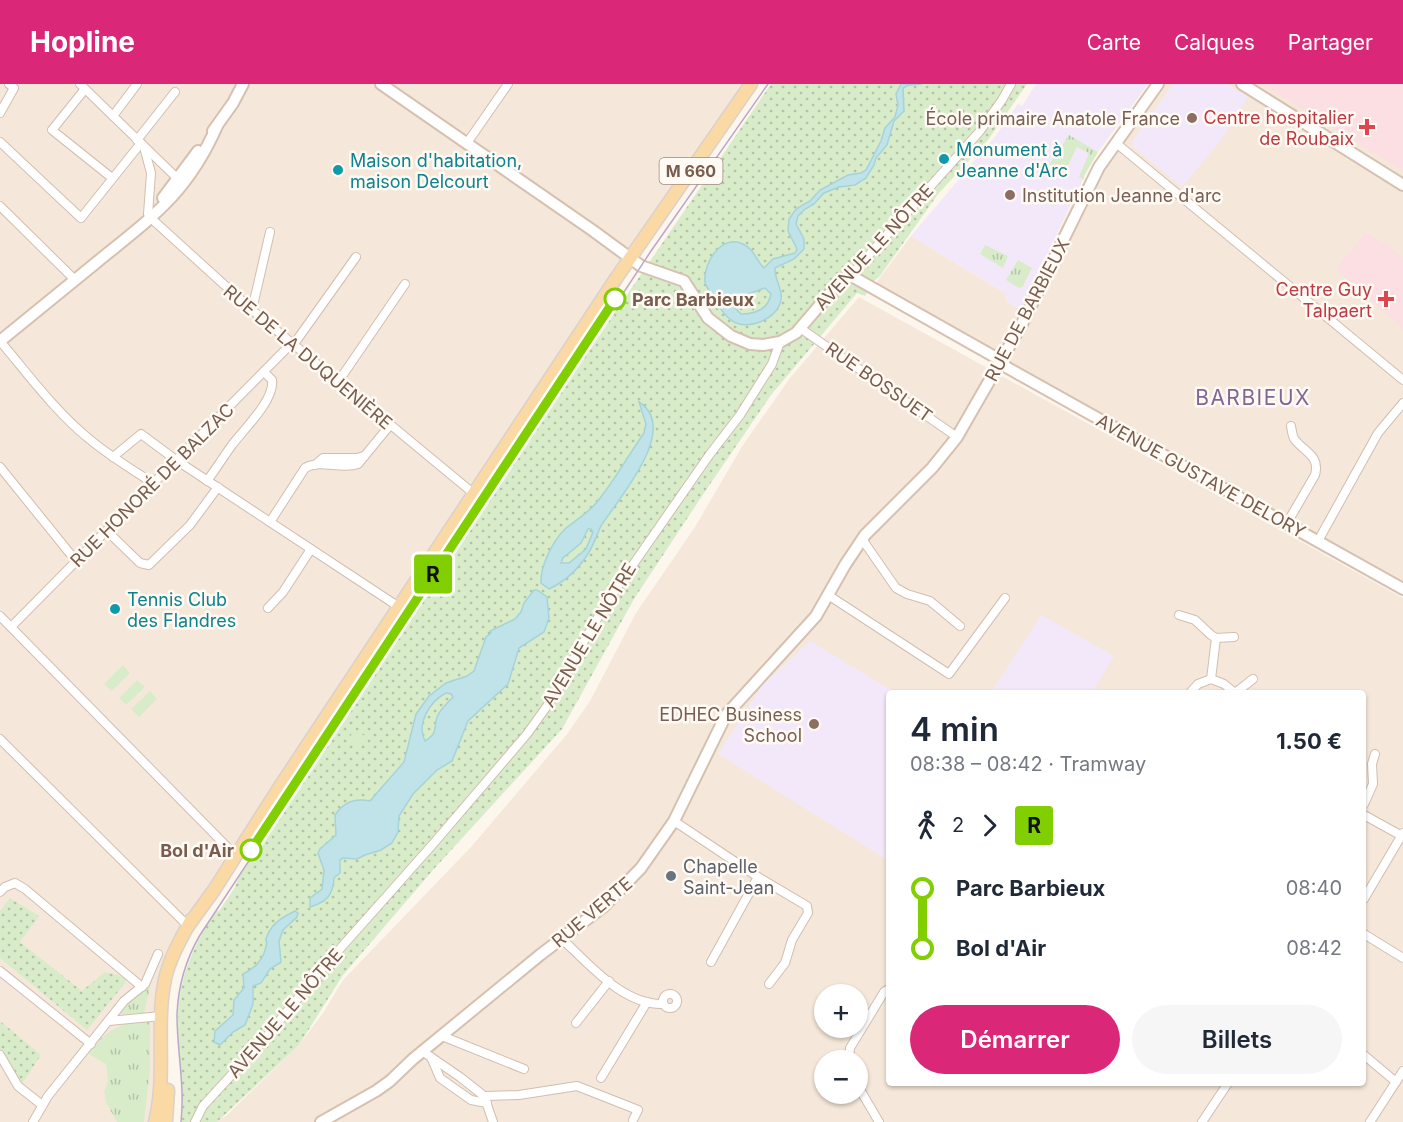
<!DOCTYPE html>
<html lang="fr">
<head>
<meta charset="utf-8">
<style>
	:root { --surface:#fff; --page:#f6f6f7; --text:#1f2937; --muted:#747a83; --accent:#db2777 }
	body { margin:0; font-family:Inter,sans-serif; background:var(--page); color:var(--text); height:100vh; display:flex; flex-direction:column; font-size:22px; white-space:nowrap }
	* { box-sizing:border-box; margin:0 }
	p { font-size:20px; color:var(--muted) }
	.icon { flex:none; width:33px; height:33px; fill:none; stroke:currentColor; stroke-width:2; stroke-linecap:round; stroke-linejoin:round }
	.map { position:relative; flex:1; overflow:hidden }
	.drawer { position:absolute; left:886px; top:606px; width:480px; height:396px; display:flex; flex-direction:column; background:var(--surface); border-radius:6px; box-shadow:0 2px 4px #0004 }
	.drawer>* { flex:none }
	.badge { padding:0 12px; border-radius:4px; font-size:21px; line-height:39px }
	.buttons { position:absolute; left:814px; top:900px; display:grid; gap:12px }
	.buttons a { display:grid; place-items:center; width:54px; height:54px; border-radius:50%; background:var(--surface); box-shadow:0 2px 4px #0004; font-size:30px }
	.map>.badge { position:absolute; translate:-50% -50%; box-shadow:0 0 0 3px #fff }
	.legs { display:flex; align-items:center; gap:9px; height:66px; padding:0 24px; font-size:20px }
	.legs p { margin-inline-start:auto }
	.headline { display:flex; align-items:center; justify-content:space-between; height:102px; padding:0 24px }
	h1 { font-size:33px; font-weight:600; line-height:45px }
	.button { display:flex; gap:12px; margin-top:auto; padding:12px 24px }
	.button a { flex:1; height:69px; border-radius:36px; background:var(--accent); color:#fff; font-size:24px; font-weight:600; line-height:69px; text-align:center }
	.button a+a { background:var(--page); color:var(--text) }
	ul { padding:0 24px; list-style:none }
	li { display:flex; align-items:center; gap:21px; height:60px; font-size:22px }
	li i { display:grid; place-items:center; width:9px; height:100%; margin:0 8px; background:currentColor }
	li i::after { content:''; width:15px; height:15px; margin:-8px; border:4px solid; border-radius:50%; background:var(--surface) }
	li p { margin-inline-start:auto }
	li:first-child i { background:linear-gradient(#0000 50%,currentColor 0) }
	li:last-child i { background:linear-gradient(currentColor 50%,#0000 0) }
	header { display:flex; align-items:center; gap:36px; box-sizing:border-box; height:84px; padding:0 30px; background:var(--accent); color:#fff }
	header strong { font-size:28px }
	nav { display:flex; gap:33px; margin-inline-start:auto; font-size:21px }
	.map>svg:first-child { display:block }
</style>
</head>
<body>
<header>
<strong>Hopline</strong>
<nav><a>Carte</a><a>Calques</a><a>Partager</a></nav>
</header>
<div class="map">
<svg width="1403" height="1038" viewBox="0 0 1403 1038">
	<defs>
		<pattern id="grass-tufts" width="24" height="20" patternUnits="userSpaceOnUse" patternTransform="scale(1.5)"><rect width="24" height="20" fill="#d8ecc9"/><path d="M3 7l-1-3M5 7V3M7 7l1-3M15 17l-1-3M17 17v-4M19 17l1-3" fill="none" stroke="#b4c2a5"/></pattern>
		<pattern id="park-dots" width="8" height="8" patternUnits="userSpaceOnUse" patternTransform="scale(1.5)"><rect width="8" height="8" fill="#d8ecc9"/><path d="M2 2h.1M6 6h.1" fill="none" stroke="#b4c2a5" stroke-width="1.8" stroke-linecap="round"/></pattern>
	</defs>
	<rect width="100%" height="100%" fill="#fdf6ec"/>
	<g fill="#f5e8da" fill-rule="evenodd">
		<path d="M0,0H746L232,774L160,905L159,983L151,1038H0Z"/>
		<path d="M1155,0H1403V497L873,203L911,152L1005,209L1007,218L1021,226L1071,123L1098,77Z"/>
		<path d="M859,213L1403,514V1038H216L227,1031L299,961L323,929L343,896L471,763L568,649L590,617L636,529L695,443L743,361L790,294ZM890,609H1364V999H890ZM825,910H858V944H825ZM825,976H858V1010H825Z"/>
	</g>
	<g fill="#f3e8fa">
		<path d="M1036,0H1148L1092,76L1021,226L1007,218L1005,209L911,152L997,50L1018,20L1022,22Z"/>
		<path d="M1173,0H1227L1248,13L1221,56L1182,103L1133,63L1132,58Z"/>
		<path d="M1041,531L1114,572L1092,609H991Z"/>
		<path d="M810,557L896,609H890L889,777L718,670L763,601Z"/>
	</g>
	<g fill="#fbdfe3">
		<path d="M1261,0H1403V87Z"/>
		<path d="M1366,149L1390,162L1403,174V245L1336,185Z"/>
	</g>
	<g fill="url(#grass-tufts)">
		<path d="M1069,51L1098,68L1084,92V96L1079,93L1089,69L1077,63L1064,89L1049,81Z"/>
		<path d="M1038,105L1057,117L1055,122L1035,112Z"/>
		<path d="M985,161L1008,172L1003,184L980,170Z"/>
		<path d="M1018,176L1032,184L1023,202L1019,204L1006,196Z"/>
		<path d="M151,899L144,929L120,930L125,920Z"/>
		<path d="M150,935V985L144,1038H117L106,1018L104,1008L108,996L106,980L87,969C107,946 119,939 150,935Z"/>
	</g>
	<g fill="url(#park-dots)">
		<path d="M771,0H1027L988,56L938,110L880,192L874,197L865,212L857,209L771,311L704,409L634,515L562,645L433,786L343,891L299,961L217,1038H182C184,1003 178,968 178,932C179,893 195,857 217,826L219,827L234,805L239,793L534,347Z"/>
		<path d="M10,814L39,832L20,858L82,907L105,888L129,894L87,946L0,874V827Z"/>
		<path d="M0,937L41,971L22,1000L0,967Z"/>
	</g>
	<g fill="#d8ecc9">
		<path d="M123,581L130,589L112,607L104,600Z"/>
		<path d="M137,596L145,603L126,621L119,614Z"/>
		<path d="M150,607L157,615L139,633L131,625Z"/>
		<path d="M354,646L367,653L360,665L347,658Z"/>
	</g>
	<g fill="#bfe3e8" stroke="#a5d3da" stroke-width="1.5" fill-rule="evenodd">
		<path d="M901,0H922L909,1L903,4L904,27L894,37L887,61L876,74L874,81L866,94L855,101L839,103L824,109L814,120L805,125L798,132L796,140L804,155V165L794,175L775,184C774,195 783,205 781,215C780,226 770,234 760,238C736,247 725,234 714,214C711,209 706,203 705,198C703,179 722,149 743,160C754,165 756,176 764,184L773,175L795,169L797,165L788,147L789,135L796,125L810,117L820,106L848,91L861,89L866,86L881,57L885,44L895,33L898,21L896,10ZM765,204L771,210C768,226 755,230 741,230L734,223L735,217L745,211Z"/>
		<path d="M639,318C681,345 618,415 601,442C597,450 594,460 589,468C580,483 566,497 549,505L541,499C540,482 553,457 565,445C576,436 588,429 597,418C614,397 628,372 644,349L646,340ZM588,445H591L593,448L586,465L569,479H561L563,474L581,459Z"/>
		<path d="M534,506H537L547,513L549,534L544,548L519,564L508,600L468,637L452,677L437,686L413,710L399,732L398,748L392,759L381,766L365,771L357,775L343,774L340,776V789L334,794C333,811 327,818 310,823V814L322,805L324,786L318,769L320,765L336,751L335,731C344,718 354,714 370,717L404,678L416,630L429,612L446,599L467,592L474,587L486,553L491,549L490,547L515,535L521,528L524,519ZM446,609L451,610L453,613C448,619 440,625 437,633C433,645 439,648 425,657C416,640 430,617 446,609Z"/>
		<path d="M295,827L298,829L297,833L283,846L279,857L281,878L270,885L261,899L253,902V920L245,941L233,948L220,961L214,958L215,947L233,931L234,916L244,904L243,890C254,885 264,875 266,862C268,854 264,859 267,852C272,839 283,833 295,827Z"/>
	</g>
	<g fill="none" stroke-linecap="round" stroke-linejoin="round">
		<g stroke="#d1beb0" stroke-width="10">
			<g id="street">
				<path d="M80,0L180,97"/>
				<path d="M85,5L52,46L112,94"/>
				<path d="M0,29L14,4L9,0"/>
				<path d="M113,32L137,0"/>
				<path d="M137,56L175,8"/>
				<path d="M0,58L81,134L141,59"/>
				<path d="M467,59L508,0"/>
				<path d="M1116,59L1403,296"/>
				<path d="M144,63L151,89L148,130L154,137L252,226L473,409"/>
				<path d="M0,122L75,196"/>
				<path d="M850,192L980,47L1002,16L1011,0"/>
				<path d="M252,226L270,148"/>
				<path d="M800,244L957,353"/>
				<path d="M0,257C28,290 54,326 88,354C108,371 131,385 153,399"/>
				<path d="M294,260L356,173"/>
				<path d="M338,298L405,200"/>
				<path d="M113,373L141,350L176,376L399,523"/>
				<path d="M315,381L323,374H357L364,372"/>
				<path d="M0,383L76,477"/>
				<path d="M207,397C216,385 224,372 232,361C243,346 275,316 272,296L264,288"/>
				<path d="M1290,434L1315,391C1320,372 1306,369 1295,356C1292,352 1292,347 1291,342"/>
				<path d="M270,438L305,384C320,375 341,386 358,380L390,341"/>
				<path d="M107,447L140,479L149,481L190,441L218,403"/>
				<path d="M862,455L896,504L907,510L930,517L960,542"/>
				<path d="M1318,457L1378,349L1403,319"/>
				<path d="M828,511L949,590L1005,514"/>
				<path d="M268,524L283,508L311,465"/>
				<path d="M1179,531L1195,536L1211,551L1216,554L1211,595"/>
				<path d="M0,532L236,772"/>
				<path d="M11,543L292,259"/>
				<path d="M1216,554L1234,553"/>
				<path d="M1190,609L1198,600L1211,595L1224,600L1235,609"/>
				<path d="M1235,609L1253,595"/>
				<path d="M0,655L188,842"/>
				<path d="M1364,720L1373,700L1372,680L1375,670"/>
				<path d="M1364,731L1402,752"/>
				<path d="M674,737L758,793L807,822L808,829L792,856L785,879L769,900"/>
				<path d="M0,808L5,803L15,799L25,805L142,903"/>
				<path d="M1364,815L1403,749"/>
				<path d="M1364,850L1403,874"/>
				<path d="M562,855C589,880 623,921 663,920"/>
				<path d="M711,878L758,793"/>
				<path d="M0,887L91,960"/>
				<circle cx="670" cy="917" r="7"/>
				<path d="M109,937L161,932"/>
				<path d="M576,939L609,897"/>
				<path d="M442,952L524,985"/>
				<path d="M422,967L460,993L484,1012L493,1038"/>
				<path d="M0,971L18,1002L42,1021"/>
				<path d="M1364,971L1396,998"/>
				<path d="M431,973L440,994L471,1016L487,1019"/>
				<path d="M849,976L850,964L884,908L890,904"/>
				<path d="M601,994L647,918"/>
				<path d="M858,1002L879,1038"/>
				<path d="M484,1012L519,1011L577,1002L638,1026L633,1036"/>
				<path d="M33,1038L48,1012L124,917L145,900L158,870"/>
				<path d="M195,1038L203,1022L266,953L322,885L433,760L527,650L557,608L574,574L607,518L710,370L740,331L772,280L780,258"/>
				<path d="M1202,1038L1228,999"/>
				<path d="M1370,1038L1403,987"/>
			</g>
		</g>
		<g stroke="#d6c0b0" stroke-width="14">
			<g id="secondary">
				<path d="M381,0L592,146L641,182L684,197L708,234L731,252L750,260L763,261L780,258L796,249L842,195L848,192L855,194L1002,277L1006,283L1015,288L1403,505"/>
				<path d="M1242,0L1403,101"/>
				<path d="M213,47L233,19L243,0"/>
				<path d="M163,114L198,67"/>
				<path d="M0,257C32,231 64,205 97,178C152,133 187,110 217,42"/>
				<path d="M321,1038L376,1007L390,997L413,975L540,871L603,823L641,784L674,737L726,631L816,532L845,481L865,451L932,384L957,353L1022,240L1099,83L1158,0"/>
			</g>
		</g>
		<g stroke="#dad1cd" stroke-width="15">
			<g id="primary">
				<path d="M188,842L214,806L281,701L617,193L751,0"/>
				<path d="M155,1038C167,991 155,943 165,895C170,873 181,855 191,836"/>
				<path d="M166,1038L168,1006"/>
			</g>
		</g>
		<use href="#street" stroke="#fff" stroke-width="8"/>
		<use href="#secondary" stroke="#fff" stroke-width="10"/>
		<use href="#primary" stroke="#fbd9a5" stroke-width="12"/>
		<path stroke="#b9a8c9" stroke-width="1.5" d="M181,1038C185,1002 177,967 177,931C178,903 186,875 200,851L651,167L768,0"/>
	</g>
	<g fill="none" stroke-linecap="round" stroke-linejoin="round">
		<g stroke="#fff" stroke-width="14">
			<path id="line-1" d="M251,766L615,215"/>
		</g>
		<use href="#line-1" stroke="#81cf00" stroke-width="9"/>
	</g>
	<g fill="#8d6e63" stroke="#fffaf3" stroke-width="2">
		<circle cx="1192" cy="34" r="6"/>
		<circle cx="1010" cy="111" r="6"/>
		<circle cx="814" cy="640" r="6"/>
	</g>
	<g fill="#e0444e" stroke="#fffaf3" stroke-width="2">
		<path d="M1364 34h6v6h6v6h-6v6h-6v-6h-6v-6h6z"/>
		<path d="M1383 206h6v6h6v6h-6v6h-6v-6h-6v-6h6z"/>
	</g>
	<g fill="#0f9aa8" stroke="#fffaf3" stroke-width="2">
		<circle cx="944" cy="75" r="6"/>
		<circle cx="338" cy="86" r="6"/>
		<circle cx="115" cy="525" r="6"/>
	</g>
	<g fill="#fff" stroke="#81cf00" stroke-width="3">
		<circle cx="615" cy="215" r="10"/>
		<circle cx="251" cy="766" r="10"/>
	</g>
	<circle fill="#6b7280" stroke="#fffaf3" stroke-width="2" cx="671" cy="792" r="6"/>
	<g text-anchor="middle" dominant-baseline="central" stroke-width="5" stroke-linejoin="round" paint-order="stroke">
		<rect fill="#fffaf3" stroke="#a28b7f" stroke-width="1.5" x="659.5" y="74" width="63" height="26" rx="4.5"/>
		<g font-size="16" font-weight="bold" fill="#7a5c4d">
			<text x="691" y="87">M 660</text>
		</g>
		<g font-size="18" fill="#be3a42" stroke="#fffaf3" text-anchor="end">
			<text x="1354" y="33">Centre hospitalier<tspan x="1354" dy="21">de Roubaix</tspan></text>
			<text x="1372" y="205">Centre Guy<tspan x="1372" dy="21">Talpaert</tspan></text>
		</g>
		<g font-size="18" fill="#785e54" stroke="#fffaf3" text-anchor="end">
			<text x="1180" y="34">École primaire Anatole France</text>
			<text x="1022" y="111" text-anchor="start">Institution Jeanne d'arc</text>
			<text x="802" y="630">EDHEC Business<tspan x="802" dy="21">School</tspan></text>
		</g>
		<g font-size="18" fill="#0d838f" stroke="#fffaf3" text-anchor="start">
			<text x="956" y="65">Monument à<tspan x="956" dy="21">Jeanne d'Arc</tspan></text>
			<text x="350" y="76">Maison d'habitation,<tspan x="350" dy="21">maison Delcourt</tspan></text>
			<text x="127" y="515">Tennis Club<tspan x="127" dy="21">des Flandres</tspan></text>
		</g>
		<g font-size="18" fill="#7a5c4d" stroke="#fffaf3">
			<text transform="translate(874 163) rotate(-47)">AVENUE LE NÔTRE</text>
			<text transform="translate(1027 226) rotate(-62)">RUE DE BARBIEUX</text>
			<text transform="translate(308 273) rotate(40)">RUE DE LA DUQUENIÈRE</text>
			<text transform="translate(879 298) rotate(35)">RUE BOSSUET</text>
			<text transform="translate(1201 392) rotate(29)">AVENUE GUSTAVE DELORY</text>
			<text transform="translate(152 401) rotate(-45)">RUE HONORÉ DE BALZAC</text>
			<text transform="translate(589 551) rotate(-59)">AVENUE LE NÔTRE</text>
			<text transform="translate(592 828) rotate(-40)">RUE VERTE</text>
			<text transform="translate(285 929) rotate(-49)">AVENUE LE NÔTRE</text>
		</g>
		<g font-size="18" font-weight="bold" fill="#7a5c4d" stroke="#fffaf3" text-anchor="start">
			<text x="632" y="215">Parc Barbieux</text>
			<text x="234" y="766" text-anchor="end">Bol d'Air</text>
		</g>
		<g font-size="18" fill="#5b616d" stroke="#fffaf3" text-anchor="start">
			<text x="683" y="782">Chapelle<tspan x="683" dy="21">Saint-Jean</tspan></text>
		</g>
		<g font-size="21" letter-spacing="1.5" fill="#846695" stroke="#fffaf3">
			<text x="1253" y="313">BARBIEUX</text>
		</g>
	</g>
</svg>
<div class="buttons">
<a>+</a>
<a>−</a>
</div>
<b class="badge" style="left:433px;top:490px;background:#81cf00;color:#111">R</b>
<section class="drawer">
<div class="headline"><div><h1>4 min</h1><p>08:38 – 08:42 · Tramway</p></div><b>1.50 €</b></div>
<div class="legs"><svg class="icon" aria-label="walk" viewBox="0 0 24 24"><circle cx="13" cy="4" r="2"/><path d="M13 8l-2 6 4 7M11 14l-3 7M7 12l3-4h3l4 4"/></svg>2<svg class="icon" aria-label="forward" viewBox="0 0 24 24"><path d="M9 5l7 7-7 7"/></svg><b class="badge" style="background:#81cf00;color:#111">R</b></div>
<ul>
<li><i style="color:#81cf00"></i><b>Parc Barbieux</b><p>08:40</p></li>
<li><i style="color:#81cf00"></i><b>Bol d'Air</b><p>08:42</p></li>
</ul>
<div class="button"><a>Démarrer</a><a>Billets</a></div>
</section>
</div>
</body>
</html>
